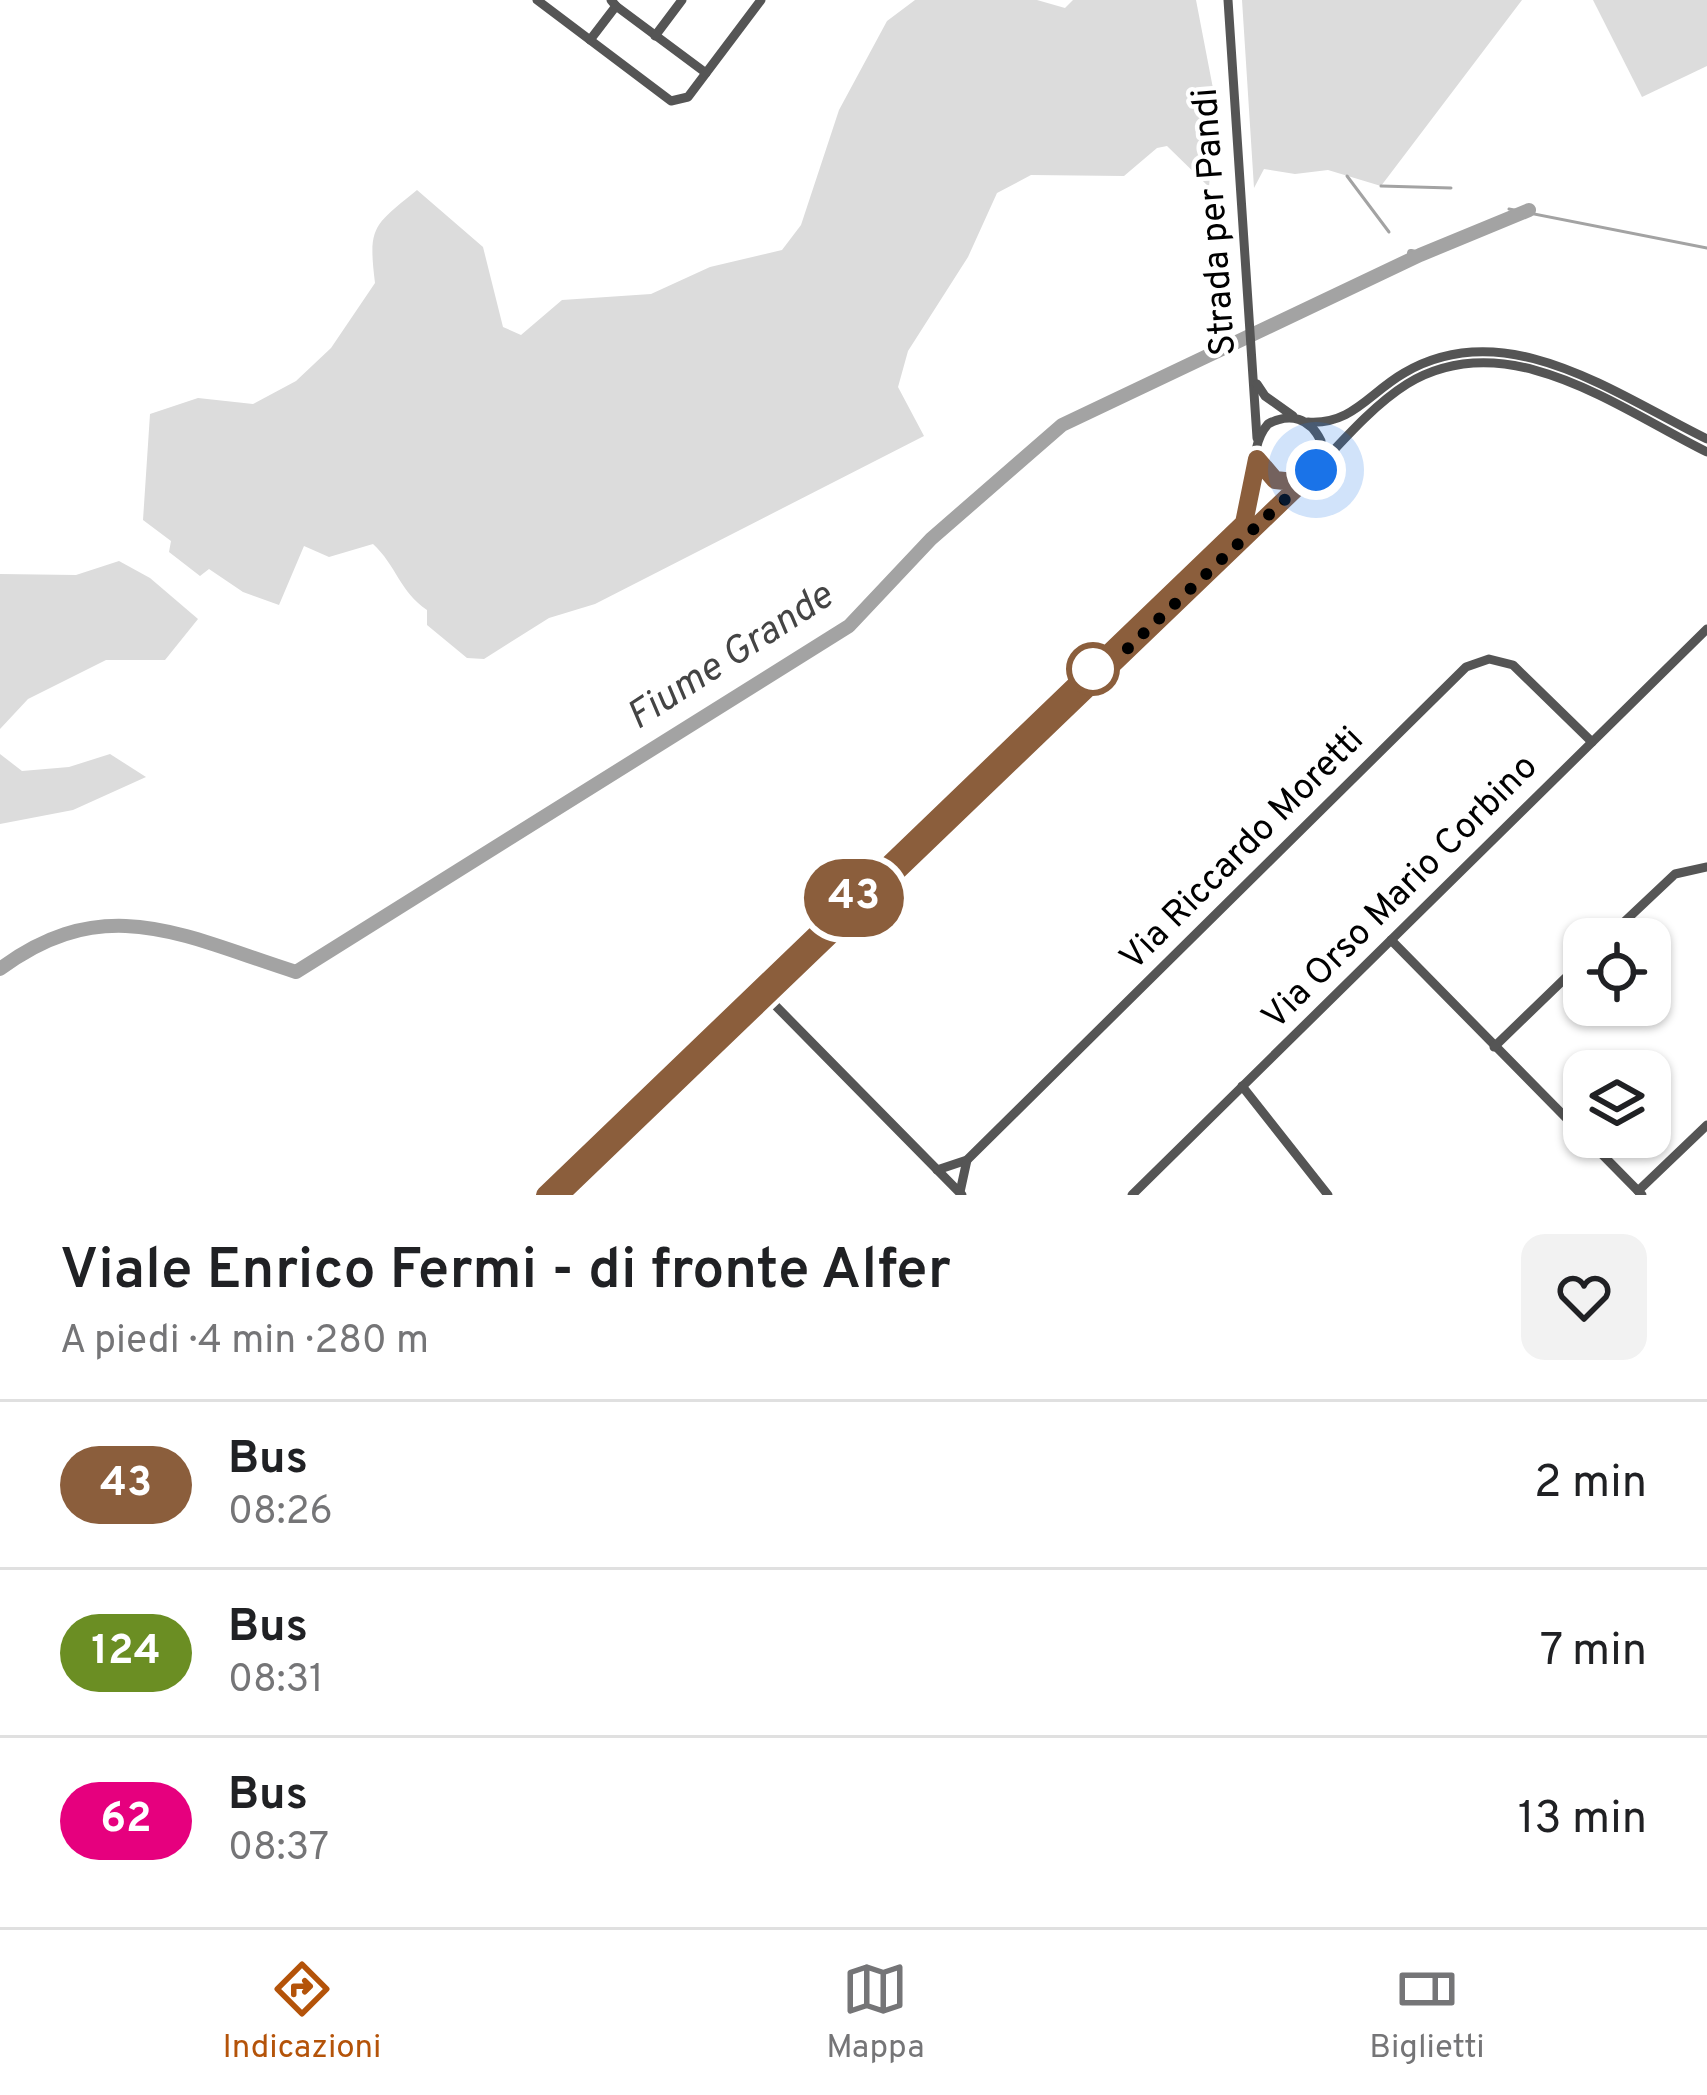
<!DOCTYPE html>
<html lang="it">
<head>
<meta charset="utf-8">
<style>
	:root { --surface:#fff; --page:#f2f2f2; --text:#202124; --muted:#757577; --line:#e0e0e0; --accent:#b45309 }
	body { margin:0; font-family:Overpass,sans-serif; background:var(--page); color:var(--text); height:100vh; display:flex; flex-direction:column; font-size:45px; white-space:nowrap }
	* { box-sizing:border-box; margin:0 }
	p { font-size:39px; color:var(--muted) }
	.icon { flex:none; width:66px; height:66px; fill:none; stroke:currentColor; stroke-width:2; stroke-linecap:round; stroke-linejoin:round }
	.map { position:relative; height:1195px; overflow:hidden }
	.sheet { display:flex; flex-direction:column; background:var(--surface); flex:1 }
	.sheet>* { flex:none }
	.badge { padding:0 24px; border-radius:39px; font-size:42px; line-height:78px }
	.buttons { position:absolute; left:1563px; top:918px; display:grid; gap:24px }
	.buttons a { display:grid; place-items:center; width:108px; height:108px; border-radius:24px; background:var(--surface); box-shadow:0 3px 9px #0004; font-size:60px }
	.you { position:absolute; width:60px; height:60px; margin:-30px; border:9px solid #fff; border-radius:50%; background:#1a73e8; box-shadow:0 0 0 18px #1a73e833 }
	.map>.badge { position:absolute; translate:-50% -50%; box-shadow:0 0 0 6px #fff }
	.round { display:grid; place-items:center; flex:none; width:126px; height:126px; border-radius:24px; background:var(--page) }
	.overview { display:flex; align-items:center; justify-content:space-between; height:204px; padding:0 60px }
	h1 { font-size:57px; font-weight:600; line-height:90px }
	ul { padding:0; list-style:none }
	li { display:flex; align-items:center; gap:36px; height:168px; padding:0 60px; border-top:3px solid var(--line) }
	li div { flex:1 }
	li b { display:block; font-size:45px }
	li em { font-style:normal }
	li .badge { min-width:132px; font-weight:700; text-align:center }
	.dock { display:flex; justify-content:space-around; align-items:center; height:168px; border-top:3px solid var(--line); background:var(--surface); font-size:33px; color:var(--muted) }
	.dock a { display:grid; justify-items:center; gap:6px }
	.dock .on { color:var(--accent) }
	.map>svg:first-child { display:block }
</style>
</head>
<body>
<div class="map">
<svg width="1707" height="1195" viewBox="0 0 1707 1195">
	<rect width="100%" height="100%" fill="#fff"/>
	<g fill="#dcdcdc">
		<path d="M915,0H1037L1065,8L1073,0H1196L1216,104L1209,187L1167,146L1157,148L1124,176L1031,175L997,193L968,257L908,351L898,387L924,436L595,604L549,618L484,659L467,658L427,625V610C400,592 396,565 373,544L329,557L304,546L279,605L243,592L209,569L200,576L169,552L171,541L143,520L150,414L198,398L253,404L296,381L331,348L375,283C368,226 373,226 417,190L483,247L503,327L521,335L562,300L651,294L710,267L782,250L801,225L839,110L887,21Z"/>
		<path d="M1242,0H1522L1381,186L1328,170L1295,174L1264,169L1254,188Z"/>
		<path d="M1593,0H1707V66L1642,97Z"/>
		<path d="M119,561L150,578L198,619L165,660H106L28,699L0,729V574L76,575Z"/>
		<path d="M0,754L22,771L69,767L110,754L146,777L73,810L0,824Z"/>
	</g>
	<g fill="none" stroke-linecap="round" stroke-linejoin="round">
		<g stroke="#a3a3a3" stroke-width="3">
			<path d="M1347,176L1389,232"/>
			<path d="M1381,186L1451,188"/>
			<path d="M1509,209L1707,248"/>
		</g>
		<path stroke="#a3a3a3" stroke-width="8" d="M1411,253L1420,255"/>
		<path stroke="#a3a3a3" stroke-width="14" d="M0,969C106,890 185,937 296,972L849,626L931,539L1062,425L1420,255L1529,210"/>
		<g stroke="#555" stroke-width="9">
			<path d="M537,0L671,101L688,97L761,0"/>
			<path d="M1228,0L1257,438"/>
			<path d="M616,6L706,73"/>
			<path d="M655,36L682,0"/>
			<path d="M590,40L616,6L611,0"/>
			<path d="M1257,384L1265,396L1293,416"/>
			<path d="M1308,422C1352,425 1369,393 1404,373C1506,313 1615,394 1707,439"/>
			<path d="M1319,466C1345,438 1375,404 1407,384C1507,323 1618,408 1707,452"/>
			<path d="M1606,939L1675,874L1707,867"/>
			<path d="M1391,940L1642,1195"/>
			<path d="M764,994L962,1195"/>
			<path d="M1494,1047L1584,960"/>
			<path d="M1242,1086L1328,1195"/>
			<path d="M937,1170L967,1160L1466,667L1489,659L1513,665L1592,742"/>
			<path d="M1638,1191L1707,1125"/>
			<path d="M960,1192L967,1160"/>
			<path d="M545,1195L1244,523C1261,492 1245,450 1268,424C1290,412 1310,418 1321,441L1316,469L1294,483L1275,480L1257,459"/>
			<path d="M560,1195L1301,484"/>
			<path d="M1132,1195L1707,629"/>
		</g>
	</g>
	<g fill="none" stroke-linecap="round" stroke-linejoin="round">
		<g stroke="#fff" stroke-width="27">
			<path id="line" d="M545,1195L1244,523L1257,459L1275,480L1294,482L1310,475L560,1195"/>
		</g>
		<use href="#line" stroke="#8b5e3c" stroke-width="18"/>
		<path stroke="#000" stroke-width="12" stroke-dasharray="0 21.6" d="M1093,669H1106L1316,470"/>
	</g>
	<circle fill="#fff" stroke="#8b5e3c" stroke-width="6" cx="1093" cy="669" r="24"/>
	<g text-anchor="middle" dominant-baseline="central" stroke-width="9" stroke-linejoin="round" paint-order="stroke">
		<g font-size="36" fill="#000" stroke="#fff">
			<text transform="translate(1216 222) rotate(-94)">Strada per Pandi</text>
			<text transform="translate(1243 850) rotate(-45)">Via Riccardo Moretti</text>
			<text transform="translate(1401 893) rotate(-45)">Via Orso Mario Corbino</text>
		</g>
		<g font-size="39" font-style="italic" fill="#444" stroke="#fff">
			<text transform="translate(731 658) rotate(-33)">Fiume Grande</text>
		</g>
	</g>
</svg>
<div class="buttons">
<a><svg class="icon" aria-label="locate" viewBox="0 0 24 24"><circle cx="12" cy="12" r="6"/><path d="M12 2v4M12 18v4M2 12h4M18 12h4"/></svg></a>
<a><svg class="icon" aria-label="layers" viewBox="0 0 24 24"><path d="M12 4l9 5-9 5-9-5zM3 14l9 5 9-5"/></svg></a>
</div>
<div class="you" style="left:1316px;top:470px"></div>
<b class="badge" style="left:854px;top:898px;background:#8b5e3c;color:#fff">43</b>
</div>
<section class="sheet">
<div class="overview"><div><h1>Viale Enrico Fermi - di fronte Alfer</h1><p>A piedi · 4 min · 280 m</p></div><a class="round"><svg class="icon" aria-label="heart" viewBox="0 0 24 24"><path d="M12 20l-8-8c-3-5 5-10 8-4 3-6 11-1 8 4z"/></svg></a></div>
<ul>
<li><span class="badge" style="background:#8b5e3c;color:#fff">43</span><div><b>Bus</b><p>08:26</p></div><em>2 min</em></li>
<li><span class="badge" style="background:#6b8e23;color:#fff">124</span><div><b>Bus</b><p>08:31</p></div><em>7 min</em></li>
<li><span class="badge" style="background:#e6007e;color:#fff">62</span><div><b>Bus</b><p>08:37</p></div><em>13 min</em></li>
</ul>
</section>
<nav class="dock">
<a class="on"><svg class="icon" aria-label="directions" viewBox="0 0 24 24"><path d="M12 3l9 9-9 9-9-9zM9 14v-3h6M13 9l2 2-2 2"/></svg>Indicazioni</a>
<a><svg class="icon" aria-label="map" viewBox="0 0 24 24"><path d="M3 6l6-2 6 2 6-2v14l-6 2-6-2-6 2zM9 4v14M15 6v14"/></svg>Mappa</a>
<a><svg class="icon" aria-label="tickets" viewBox="0 0 24 24"><path d="M3 7h18v10H3zM15 7v10"/></svg>Biglietti</a>
</nav>
</body>
</html>
